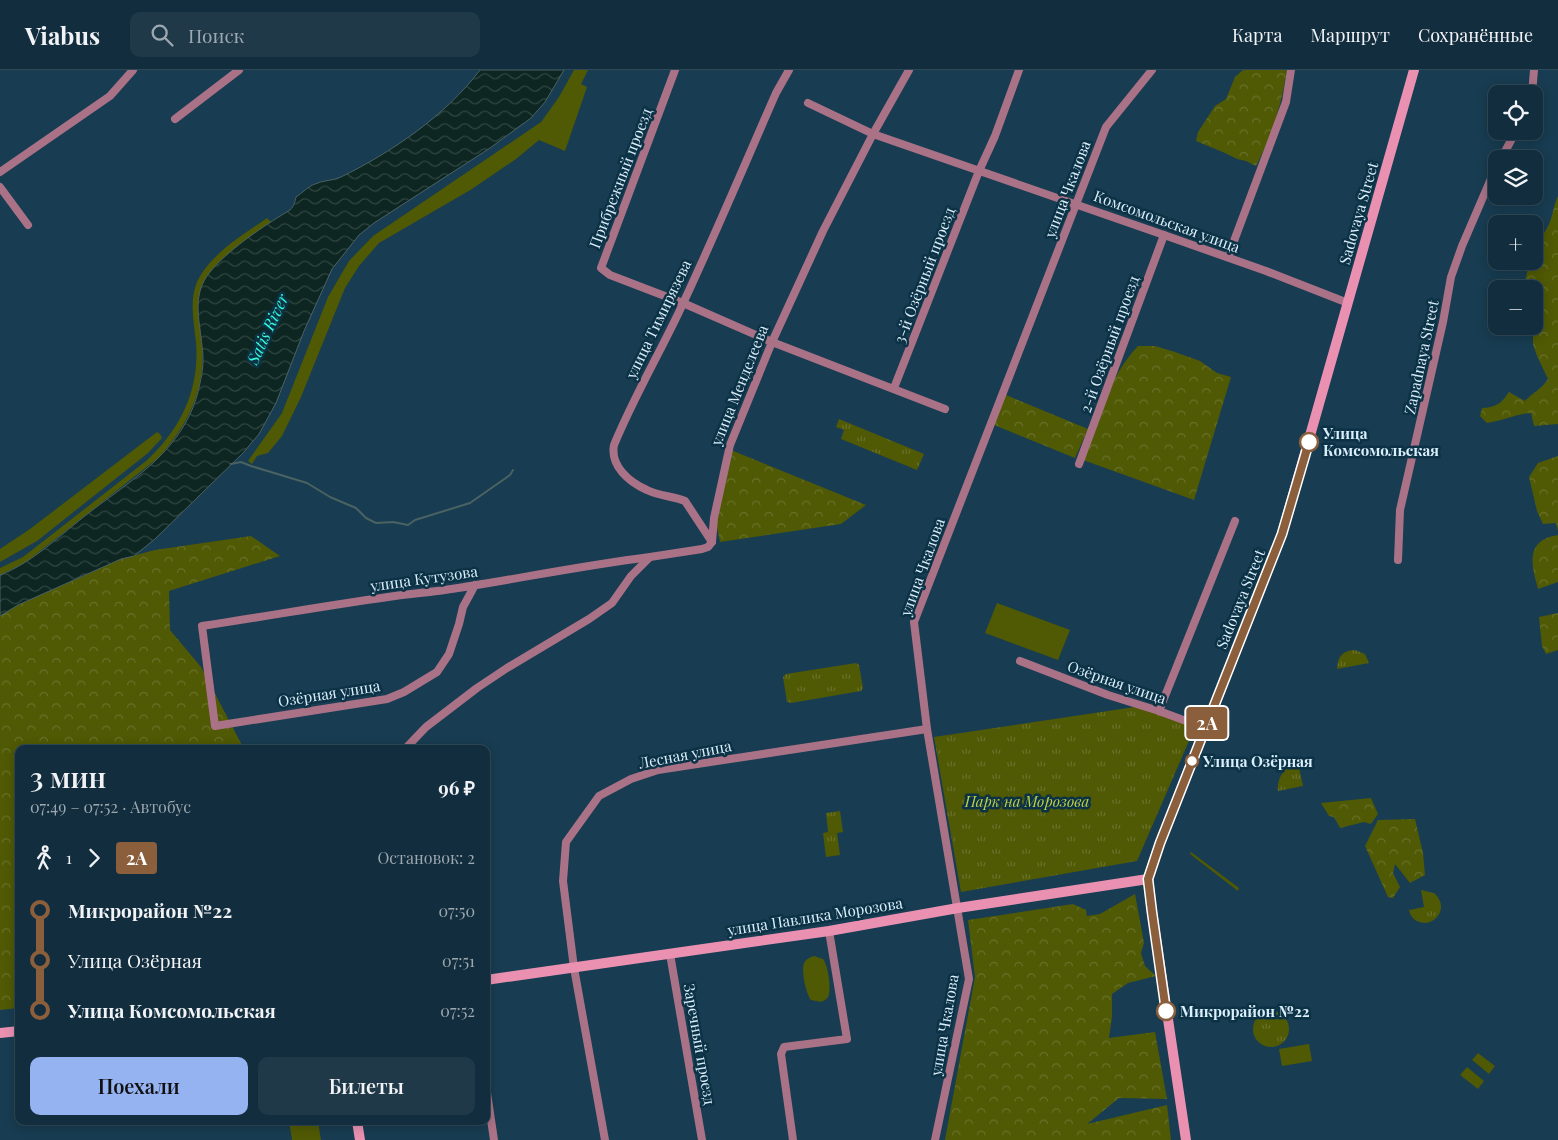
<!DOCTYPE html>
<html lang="ru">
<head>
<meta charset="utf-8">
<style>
	:root { --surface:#122d3d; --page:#1f3948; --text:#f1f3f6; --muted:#9ca8b0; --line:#314957; --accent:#95b2f1 }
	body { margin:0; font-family:"Playfair Display",serif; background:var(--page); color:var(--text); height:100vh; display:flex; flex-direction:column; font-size:19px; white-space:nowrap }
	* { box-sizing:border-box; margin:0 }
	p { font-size:16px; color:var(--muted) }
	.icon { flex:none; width:28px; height:28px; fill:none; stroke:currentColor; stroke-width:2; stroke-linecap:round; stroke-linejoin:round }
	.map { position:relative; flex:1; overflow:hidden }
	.details { position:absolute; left:15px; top:675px; width:475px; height:380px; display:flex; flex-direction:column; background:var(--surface); border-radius:10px; box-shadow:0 2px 12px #0003,0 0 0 1px var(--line) }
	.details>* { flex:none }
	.badge { padding:0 10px; border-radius:4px; font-size:18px; line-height:32px }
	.tools { position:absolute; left:1488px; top:15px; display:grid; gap:10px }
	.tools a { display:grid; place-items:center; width:55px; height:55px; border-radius:10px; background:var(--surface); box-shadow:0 2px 12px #0003,0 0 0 1px var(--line); font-size:25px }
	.map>.badge { position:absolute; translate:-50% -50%; box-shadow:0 0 0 2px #fff }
	.legs { display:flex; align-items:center; gap:8px; height:55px; padding:0 15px; font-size:16px }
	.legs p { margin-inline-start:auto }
	.overview { display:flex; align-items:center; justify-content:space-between; height:85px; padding:0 15px }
	h1 { font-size:28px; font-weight:600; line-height:38px }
	.primary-button { display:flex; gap:10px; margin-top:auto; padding:10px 15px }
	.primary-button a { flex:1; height:58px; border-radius:10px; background:var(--accent); color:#111; font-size:20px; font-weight:600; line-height:58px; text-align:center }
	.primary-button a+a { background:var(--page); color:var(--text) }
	ul { padding:0 15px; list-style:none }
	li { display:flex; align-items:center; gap:18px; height:50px; font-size:19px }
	li i { display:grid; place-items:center; width:8px; height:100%; margin:0 6px; background:currentColor }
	li i::after { content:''; width:12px; height:12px; margin:-6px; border:4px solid; border-radius:50%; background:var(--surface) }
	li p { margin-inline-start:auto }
	li:first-child i { background:linear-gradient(#0000 50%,currentColor 0) }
	li:last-child i { background:linear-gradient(currentColor 50%,#0000 0) }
	header { display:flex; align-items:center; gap:30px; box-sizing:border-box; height:70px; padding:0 25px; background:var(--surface); border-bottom:1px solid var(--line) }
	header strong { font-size:24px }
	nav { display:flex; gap:28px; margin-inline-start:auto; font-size:18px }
	.search { width:350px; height:45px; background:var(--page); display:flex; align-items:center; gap:12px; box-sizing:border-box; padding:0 18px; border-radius:10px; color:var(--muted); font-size:19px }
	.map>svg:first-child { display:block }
</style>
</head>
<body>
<header>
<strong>Viabus</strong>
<div class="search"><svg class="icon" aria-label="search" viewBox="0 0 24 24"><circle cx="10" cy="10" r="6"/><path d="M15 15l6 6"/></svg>Поиск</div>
<nav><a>Карта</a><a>Маршрут</a><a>Сохранённые</a></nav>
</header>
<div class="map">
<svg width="1558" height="1070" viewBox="0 0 1558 1070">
	<defs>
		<pattern id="forest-crowns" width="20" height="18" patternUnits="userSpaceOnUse" patternTransform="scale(1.25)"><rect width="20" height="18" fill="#505904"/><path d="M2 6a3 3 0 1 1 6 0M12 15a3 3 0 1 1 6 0" fill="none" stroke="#69712a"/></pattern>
		<pattern id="park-tufts" width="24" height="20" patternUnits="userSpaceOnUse" patternTransform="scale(1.25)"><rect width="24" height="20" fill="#505904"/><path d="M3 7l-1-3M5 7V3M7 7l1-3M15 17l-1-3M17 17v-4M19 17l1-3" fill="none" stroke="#69712a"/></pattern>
		<pattern id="water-waves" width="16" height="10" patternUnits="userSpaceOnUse" patternTransform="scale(1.25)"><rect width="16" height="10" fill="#0d2621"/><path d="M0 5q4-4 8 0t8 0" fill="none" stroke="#304642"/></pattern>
	</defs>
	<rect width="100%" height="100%" fill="#183c51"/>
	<g fill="#505904">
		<path d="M574,0H588L581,14L587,17L565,81L539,70L516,89L472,119L379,173L359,196L345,218L301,327L282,366L268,383L257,386L252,394L248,391L282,343L328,227L349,191L373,166L541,52L559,27Z"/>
		<path d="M267,148L271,152C250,167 220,186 207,207C192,230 201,253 202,278C205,321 187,357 158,388L25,493L0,505V498L23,487L146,391C181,359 200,319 196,272C194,252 189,232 197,212C210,184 243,165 267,148Z"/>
		<path d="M157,362L160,364L162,368L148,383L37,471L0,492V479L30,459Z"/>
		<path d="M997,533L1070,560L1058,590L985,563Z"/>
		<path d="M1191,782L1239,818L1238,821L1190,784Z"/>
		<path d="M814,886L823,889C828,895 832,920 828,927C826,930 825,930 821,932L811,930C806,924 801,901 804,893C806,889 810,887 814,886Z"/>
		<path d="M1309,974L1312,991L1282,996L1279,979Z"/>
		<path d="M1478,983L1495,996L1489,1004L1472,990Z"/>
		<path d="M1467,997L1484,1011L1478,1019L1460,1005Z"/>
		<path d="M289,1051H318L321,1070H292Z"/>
	</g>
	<g fill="url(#forest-crowns)">
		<path d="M1243,0H1287C1282,33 1272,66 1256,96L1246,91L1237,89L1225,83L1196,71L1198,62L1215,36L1226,29L1235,7Z"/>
		<path d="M1558,126V354L1534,356L1531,343C1516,344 1502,351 1487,353L1480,346L1482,338C1495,338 1502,333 1509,322L1525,331C1533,322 1540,321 1548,309L1537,286L1533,274L1534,219H1523L1530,191H1534C1534,171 1539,173 1547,158C1553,148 1553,136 1558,126Z"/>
		<path d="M1138,276H1155L1175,282L1200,291L1217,303L1231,307L1194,430L1083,390C1097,351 1109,306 1138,276Z"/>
		<path d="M1006,325L1088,359L1075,388L994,355Z"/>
		<path d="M731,380L866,435L841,454L720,472L715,448Z"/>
		<path d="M1558,386V461L1556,453L1543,454L1537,441L1529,407L1538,393Z"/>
		<path d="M1558,465V512L1538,519C1531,494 1525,470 1558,465Z"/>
		<path d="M251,466L280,486L169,521L170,560L201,597L244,679H19V938L0,940V546L18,535L121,489L155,480Z"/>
		<path d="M1558,543V580L1546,584L1542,576L1539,547Z"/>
		<path d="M1371,728L1378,744L1371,754L1364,752L1340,758L1334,747L1329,746L1321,733Z"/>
		<path d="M1415,749L1423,783L1425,805L1410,813L1395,794L1393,803L1400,817L1393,828L1388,827L1365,776L1378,750Z"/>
		<path d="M1135,824L1144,873L1141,883L1145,896L1156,906L1128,913L1112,924V947L1109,968L1155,962L1167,1029L1119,1028L1087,1054L1167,1035L1171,1070H945L975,907L968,850L1073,834L1086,840L1087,846L1100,844Z"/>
	</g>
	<g fill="url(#park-tufts)">
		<path d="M839,349L924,384L917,400L841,369L844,360L836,357Z"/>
		<path d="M1355,580L1365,584L1369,593L1337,599C1338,586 1342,581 1355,580Z"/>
		<path d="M856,593L859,595L863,618L861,621L791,633L787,632L783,607L786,604Z"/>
		<path d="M1148,635L1195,657L1137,791L961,822L934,667Z"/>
		<path d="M1298,693L1303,716L1278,721C1276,708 1286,695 1298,693Z"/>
		<path d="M840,741L843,762L837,763L840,785L826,787L823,763L828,762L826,743Z"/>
		<path d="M1421,820L1434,823C1446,833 1442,849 1427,853C1417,853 1411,849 1409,840L1424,837Z"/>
		<circle cx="1271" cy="959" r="18"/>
	</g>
	<path fill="url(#water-waves)" stroke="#4b6262" d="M480,0H564L545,32L531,48L490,78L374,153L359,165L332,199L304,261L276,333L259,364L243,383L155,469L134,486L121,489L18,535L0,546V505C34,492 61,464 90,442C117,421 149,401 171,374C185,357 196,336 200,313C203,301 204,288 202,276C200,252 192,228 207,206C222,185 255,162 277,148C281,145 286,143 290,140C294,136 295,132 296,127C302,123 309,116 315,114C323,110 333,111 341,107C392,82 445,46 480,0Z"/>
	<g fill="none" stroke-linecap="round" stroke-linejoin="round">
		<path stroke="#4b6262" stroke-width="2" d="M231,394L241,392L251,396L307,413L330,427L356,438L366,448L376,453L393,452L408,455L415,450L470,433L510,405L513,400"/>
		<g stroke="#aa7286" stroke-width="8">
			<path d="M675,0L601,198L610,205L683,233L772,272L945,339"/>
			<path d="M1532,24L1534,0"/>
			<path d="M808,33L873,64L1164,165L1266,201L1348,233"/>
			<path d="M175,49L239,0"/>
			<path d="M1501,89L1516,61"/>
			<path d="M0,102L110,26L133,0"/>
			<path d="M0,117L28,155"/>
			<path d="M1228,187L1286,32L1291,0"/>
			<path d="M894,318L979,101L995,66L1019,0"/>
			<path d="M1079,394L1164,165"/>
			<path d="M712,472L685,431C673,426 659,426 647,420C629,412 610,396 614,375C633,329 658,286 679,242C713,170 744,96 776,23L789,0"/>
			<path d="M1398,490L1400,440L1443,252L1451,207L1462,176L1496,97"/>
			<path d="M475,515L463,537L459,554L449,584L437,602L404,622L387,629L215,656L202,556C269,546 335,534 402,525C421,523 440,521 458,518C522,508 586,495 650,487"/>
			<path d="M1020,591L1108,625L1159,641L1205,658"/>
			<path d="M1159,641L1235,451"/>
			<path d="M405,679L426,657L477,618L507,598L589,549L612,533L631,506L650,487L702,479L708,477L712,472L714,448L730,375L772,272L823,161L873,64L909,0"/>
			<path d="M670,884L702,1070"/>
			<path d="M486,1016L494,1070"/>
			<path d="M605,1070L574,898L563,811L566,772L599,726L631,709L658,700L927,659"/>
			<path d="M793,1070L781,984L784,977L847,969L829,861"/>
			<path d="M935,1070L969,909L927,659L914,552L1106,57L1152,0"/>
		</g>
		<g stroke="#ea91b2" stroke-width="10">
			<path d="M486,910L829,861L958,838L1148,809"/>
			<path d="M0,963L19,961"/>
			<path d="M357,1051L360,1070"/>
			<path d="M1186,1070L1152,842L1148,809L1160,773L1282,464L1414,0"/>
		</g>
	</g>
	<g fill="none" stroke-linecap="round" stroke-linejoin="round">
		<g stroke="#fff" stroke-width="11">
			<path id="line-1" d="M1166,941L1152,842L1148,809L1160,773L1282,464L1309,372"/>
		</g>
		<use href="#line-1" stroke="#8b5e3c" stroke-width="8"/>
	</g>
	<g fill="#fff" stroke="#8b5e3c" stroke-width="2.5">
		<circle cx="1309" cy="372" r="9"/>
		<circle cx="1192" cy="691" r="6"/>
		<circle cx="1166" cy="941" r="9"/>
	</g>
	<g text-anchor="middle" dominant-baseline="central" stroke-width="5" stroke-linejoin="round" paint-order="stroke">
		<g font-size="15" fill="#dbeefb" stroke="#0c3246">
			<text transform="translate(620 108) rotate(-69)">Прибрежный проезд</text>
			<text transform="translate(1067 119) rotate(-69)">улица Чкалова</text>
			<text transform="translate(1358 143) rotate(-74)">Sadovaya Street</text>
			<text transform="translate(1167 151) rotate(20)">Комсомольская улица</text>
			<text transform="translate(924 205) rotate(-69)">3-й Озёрный проезд</text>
			<text transform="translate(658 249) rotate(-64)">улица Тимирязева</text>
			<text transform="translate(1109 274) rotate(-70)">2-й Озёрный проезд</text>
			<text transform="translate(1421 287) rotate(-78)">Zapadnaya Street</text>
			<text transform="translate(739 315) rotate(-68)">улица Менделеева</text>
			<text transform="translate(922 497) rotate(-70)">улица Чкалова</text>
			<text transform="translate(424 508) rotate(-8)">улица Кутузова</text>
			<text transform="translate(1240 529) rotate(-68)">Sadovaya Street</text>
			<text transform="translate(1117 612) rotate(19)">Озёрная улица</text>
			<text transform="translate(329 623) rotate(-9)">Озёрная улица</text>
			<text transform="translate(685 684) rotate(-11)">Лесная улица</text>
			<text transform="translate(815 846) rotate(-9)">улица Павлика Морозова</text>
			<text transform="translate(944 955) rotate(-80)">улица Чкалова</text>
			<text transform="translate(700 974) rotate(80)">Заречный проезд</text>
		</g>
		<g font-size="15" font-weight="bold" fill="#dbeefb" stroke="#0c3246" text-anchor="start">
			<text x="1323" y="363">Улица<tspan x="1323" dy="17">Комсомольская</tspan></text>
			<text x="1203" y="691">Улица Озёрная</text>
			<text x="1180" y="941">Микрорайон №22</text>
		</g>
		<g font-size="15" font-style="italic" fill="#bdcf48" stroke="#0c3246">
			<text x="1027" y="731">Парк на Морозова</text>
		</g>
		<g font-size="16" font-style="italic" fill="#34fcd7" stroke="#0c3246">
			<text transform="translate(267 259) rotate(-65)">Satis River</text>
		</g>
	</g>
</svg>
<div class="tools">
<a><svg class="icon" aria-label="locate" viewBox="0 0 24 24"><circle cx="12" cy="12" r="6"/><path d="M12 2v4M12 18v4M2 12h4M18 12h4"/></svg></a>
<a><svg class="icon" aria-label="layers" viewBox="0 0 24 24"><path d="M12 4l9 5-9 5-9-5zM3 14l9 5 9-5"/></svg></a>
<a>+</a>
<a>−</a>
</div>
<b class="badge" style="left:1207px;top:653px;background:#8b5e3c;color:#fff">2А</b>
<section class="details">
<div class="overview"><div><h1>3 мин</h1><p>07:49 – 07:52 · Автобус</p></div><b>96 ₽</b></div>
<div class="legs"><svg class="icon" aria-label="walk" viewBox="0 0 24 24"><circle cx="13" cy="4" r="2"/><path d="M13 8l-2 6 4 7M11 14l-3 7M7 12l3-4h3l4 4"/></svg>1<svg class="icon" aria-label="forward" viewBox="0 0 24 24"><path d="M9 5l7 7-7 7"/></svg><b class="badge" style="background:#8b5e3c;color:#fff">2А</b><p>Остановок: 2</p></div>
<ul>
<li><i style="color:#8b5e3c"></i><b>Микрорайон №22</b><p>07:50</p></li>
<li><i style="color:#8b5e3c"></i><span>Улица Озёрная</span><p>07:51</p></li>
<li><i style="color:#8b5e3c"></i><b>Улица Комсомольская</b><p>07:52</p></li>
</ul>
<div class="primary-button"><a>Поехали</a><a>Билеты</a></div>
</section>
</div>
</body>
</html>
